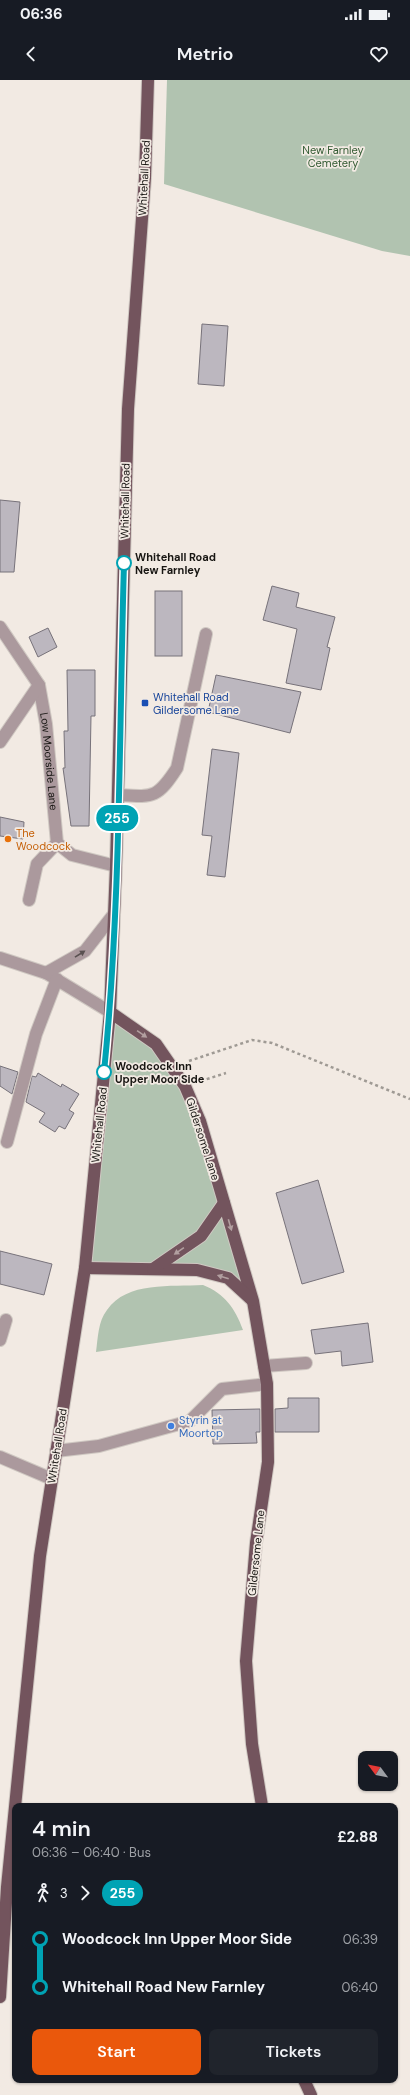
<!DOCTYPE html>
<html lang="en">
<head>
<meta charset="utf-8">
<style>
	:root { --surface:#171b24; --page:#20242c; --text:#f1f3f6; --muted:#9ea1a6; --accent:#ea580c }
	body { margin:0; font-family:"DM Sans",sans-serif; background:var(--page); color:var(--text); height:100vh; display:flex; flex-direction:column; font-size:15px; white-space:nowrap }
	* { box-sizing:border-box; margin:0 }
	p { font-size:13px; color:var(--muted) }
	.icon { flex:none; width:22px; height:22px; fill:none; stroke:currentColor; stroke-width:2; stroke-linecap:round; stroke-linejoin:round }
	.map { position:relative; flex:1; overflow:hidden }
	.drawer { position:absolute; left:12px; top:1723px; width:386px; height:280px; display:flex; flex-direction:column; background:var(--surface); border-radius:8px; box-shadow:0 1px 3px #0004 }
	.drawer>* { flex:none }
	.badge { padding:0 8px; border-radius:13px; font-size:14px; line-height:26px }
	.needle { width:26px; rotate:302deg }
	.buttons { position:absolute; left:358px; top:1671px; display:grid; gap:8px }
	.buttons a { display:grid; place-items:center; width:40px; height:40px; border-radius:8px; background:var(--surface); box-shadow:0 1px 3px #0004; font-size:20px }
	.map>.badge { position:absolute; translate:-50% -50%; box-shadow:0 0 0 2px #fff }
	.legs { display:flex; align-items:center; gap:6px; height:44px; padding:0 20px; font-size:13px }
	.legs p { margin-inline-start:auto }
	.headline { display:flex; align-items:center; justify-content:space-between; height:68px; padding:0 20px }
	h1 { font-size:22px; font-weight:600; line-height:30px }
	.action { display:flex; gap:8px; margin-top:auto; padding:8px 20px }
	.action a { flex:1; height:46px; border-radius:8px; background:var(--accent); color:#fff; font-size:16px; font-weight:600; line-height:46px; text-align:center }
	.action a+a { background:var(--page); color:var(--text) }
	ul { padding:0 20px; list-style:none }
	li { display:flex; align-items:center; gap:14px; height:48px; font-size:15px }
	li i { display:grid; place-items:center; width:6px; height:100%; margin:0 5px; background:currentColor }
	li i::after { content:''; width:10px; height:10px; margin:-5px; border:3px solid; border-radius:50%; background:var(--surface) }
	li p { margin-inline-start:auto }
	li:first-child i { background:linear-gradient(#0000 50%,currentColor 0) }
	li:last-child i { background:linear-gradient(currentColor 50%,#0000 0) }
	.status { display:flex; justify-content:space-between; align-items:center; height:28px; padding:0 20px; background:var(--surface); direction:ltr }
	.status svg { height:11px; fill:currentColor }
	header { display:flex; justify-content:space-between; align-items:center; height:52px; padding:0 20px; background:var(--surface); font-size:18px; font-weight:600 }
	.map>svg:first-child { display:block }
</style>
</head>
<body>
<div class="status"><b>06:36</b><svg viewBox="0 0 49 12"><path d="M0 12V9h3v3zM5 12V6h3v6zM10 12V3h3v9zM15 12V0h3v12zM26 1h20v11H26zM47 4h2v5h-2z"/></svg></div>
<header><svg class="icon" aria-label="back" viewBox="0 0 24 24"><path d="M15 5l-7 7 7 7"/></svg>Metrio<svg class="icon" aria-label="heart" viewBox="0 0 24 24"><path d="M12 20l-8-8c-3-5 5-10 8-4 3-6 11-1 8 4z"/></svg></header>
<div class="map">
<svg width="410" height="2015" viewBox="0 0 410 2015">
	<rect width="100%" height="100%" fill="#f2eae3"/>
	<g fill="#b1c3b0">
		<path d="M167,0H410V176L382,171L164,104Z"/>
		<path d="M110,932L156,964L185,1006L253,1221L228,1198L85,1188Z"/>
		<path d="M203,1205C225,1214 235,1228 243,1250L96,1272C98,1258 98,1241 107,1230C127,1201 171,1207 203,1205Z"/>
	</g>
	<g fill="#bcb7bf" stroke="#77727a">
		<path d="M202,244L228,246L224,306L198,304Z"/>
		<path d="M0,420L20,422L14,492H0Z"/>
		<path d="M272,506L299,513L296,527L335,537L327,567L330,568L321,610L286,603L297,549L263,540Z"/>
		<rect x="155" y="511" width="27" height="65"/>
		<path d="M48,548L57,567L38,577L29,557Z"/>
		<path d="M67,590H95V636H91L89,746H71L63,688H65L64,651H68Z"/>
		<path d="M216,595L301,612L290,653L208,632Z"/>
		<path d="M212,669L239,673L225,797L207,795L212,756L202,755Z"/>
		<path d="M0,737L24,742L23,759L0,756Z"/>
		<path d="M0,986L18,992L12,1014L0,1006Z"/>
		<path d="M38,993L61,1007L62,1004L79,1014L69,1030L74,1033L65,1049L59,1046L55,1052L39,1042L45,1033L26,1022L32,996L36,997Z"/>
		<path d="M318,1100L344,1192L302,1204L276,1113Z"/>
		<path d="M0,1171L52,1184L44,1215L0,1204Z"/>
		<path d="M368,1243L373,1282L342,1286L341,1271L315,1274L311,1250Z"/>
		<path d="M288,1318H319V1352H275V1329L288,1328Z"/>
		<path d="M260,1329V1352H256L257,1363L213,1364L212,1330Z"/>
	</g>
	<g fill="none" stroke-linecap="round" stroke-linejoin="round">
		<g stroke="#cfc8c2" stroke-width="14">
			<g id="minor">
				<path id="s1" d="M0,547L39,605L46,644L57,763L72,775L116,786"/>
				<path d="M0,662L39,605"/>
				<path d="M118,715C153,717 157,719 177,688L206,554"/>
				<path d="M29,820L37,784L57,763"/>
				<path d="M0,878L46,893L110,932"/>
				<path d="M46,893L85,871L114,834"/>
				<path d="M7,1062L36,954L57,899"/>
				<path d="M0,1260L6,1240"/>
				<path d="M264,1286L306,1283"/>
				<path d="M56,1371L99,1366L190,1341L222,1309L267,1304"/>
				<path d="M0,1377L52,1399"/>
			</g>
		</g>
		<g stroke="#cfc8c2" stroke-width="14">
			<g id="major">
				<path d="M110,932L156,964L185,1006L200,1041L253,1221L267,1304L268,1382L256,1463L246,1581L252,1664L262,1726"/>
				<path d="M85,1188L197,1190L228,1198L252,1220"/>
				<path d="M153,1189L201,1156L224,1123"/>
				<path d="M0,1917L7,1807L40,1476L85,1188L110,932L116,786L128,329L145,98L148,0"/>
				<path d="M304,2000L311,2015"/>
			</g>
		</g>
		<g stroke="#9f9a94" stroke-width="2.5" stroke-dasharray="3 3" stroke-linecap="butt">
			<path d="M189,981L252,960L272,963L410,1019"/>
			<path d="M201,1001L226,993"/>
		</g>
		<use href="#minor" stroke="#ab999d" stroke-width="12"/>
		<use href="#major" stroke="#73545d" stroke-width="12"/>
	</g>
	<defs><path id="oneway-solid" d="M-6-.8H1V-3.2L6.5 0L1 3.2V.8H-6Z"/></defs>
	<use fill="#5a5151" href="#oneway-solid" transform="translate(80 874) rotate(-32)"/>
	<g fill="#b29fa0">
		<use href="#oneway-solid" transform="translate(142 954) rotate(35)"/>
		<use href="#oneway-solid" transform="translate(230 1145) rotate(74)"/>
		<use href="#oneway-solid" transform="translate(179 1171) rotate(145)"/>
		<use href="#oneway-solid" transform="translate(223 1197) rotate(-162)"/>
	</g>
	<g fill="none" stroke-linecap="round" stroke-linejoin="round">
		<g stroke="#fff" stroke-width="9">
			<path id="line-1" d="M104,992C121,823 119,653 124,483"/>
		</g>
		<use href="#line-1" stroke="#00a3b4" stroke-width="6"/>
	</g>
	<g fill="#fff" stroke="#00a3b4" stroke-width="2">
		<circle cx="124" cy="483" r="7"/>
		<circle cx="104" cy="992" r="7"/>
	</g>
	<rect fill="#1a4fb4" stroke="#f2eae3" stroke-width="1.5" x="141" y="619" width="8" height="8" rx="2"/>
	<circle fill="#e8710a" stroke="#f2eae3" stroke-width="1.5" cx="8" cy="759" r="4"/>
	<circle fill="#3f7fe0" stroke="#f2eae3" stroke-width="1.5" cx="171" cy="1346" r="4"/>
	<g text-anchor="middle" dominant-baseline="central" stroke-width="3.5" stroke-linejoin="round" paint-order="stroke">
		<g font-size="11" fill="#335b33" stroke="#f2eae3">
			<text x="333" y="70">New Farnley<tspan x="333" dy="13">Cemetery</tspan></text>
		</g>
		<g font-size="11" fill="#181613" stroke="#f2eae3">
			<text transform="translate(144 98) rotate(-87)">Whitehall Road</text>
			<text transform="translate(125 421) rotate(-89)">Whitehall Road</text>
			<text stroke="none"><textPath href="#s1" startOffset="147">Low Moorside Lane</textPath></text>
			<text transform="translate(99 1045) rotate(-84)">Whitehall Road</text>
			<text transform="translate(203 1059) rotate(72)">Gildersome Lane</text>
			<text transform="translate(57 1366) rotate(-81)">Whitehall Road</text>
			<text transform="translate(256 1473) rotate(-84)">Gildersome Lane</text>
		</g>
		<g font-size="11" font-weight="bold" fill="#181613" stroke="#f2eae3" text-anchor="start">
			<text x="135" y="477">Whitehall Road<tspan x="135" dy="13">New Farnley</tspan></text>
			<text x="115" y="986">Woodcock Inn<tspan x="115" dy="13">Upper Moor Side</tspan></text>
		</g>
		<g font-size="11" fill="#164399" stroke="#f2eae3" text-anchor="start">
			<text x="153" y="617">Whitehall Road<tspan x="153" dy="13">Gildersome Lane</tspan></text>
		</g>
		<g font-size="11" fill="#c56008" stroke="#f2eae3" text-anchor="start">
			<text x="16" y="753">The<tspan x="16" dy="13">Woodcock</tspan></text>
		</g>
		<g font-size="11" fill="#366cbe" stroke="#f2eae3" text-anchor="start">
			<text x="179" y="1340">Styrin at<tspan x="179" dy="13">Moortop</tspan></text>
		</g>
	</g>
</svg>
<div class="buttons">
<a><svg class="needle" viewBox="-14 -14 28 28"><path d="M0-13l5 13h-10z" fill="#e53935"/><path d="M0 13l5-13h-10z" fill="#9ea1a6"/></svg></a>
</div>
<b class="badge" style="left:117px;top:738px;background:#00a3b4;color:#fff">255</b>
<section class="drawer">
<div class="headline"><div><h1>4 min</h1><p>06:36 – 06:40 · Bus</p></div><b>£2.88</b></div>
<div class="legs"><svg class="icon" aria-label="walk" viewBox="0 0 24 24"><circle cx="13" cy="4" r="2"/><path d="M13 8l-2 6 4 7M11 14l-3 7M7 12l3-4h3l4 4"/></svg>3<svg class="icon" aria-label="forward" viewBox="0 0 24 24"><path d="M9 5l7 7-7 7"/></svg><b class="badge" style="background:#00a3b4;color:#fff">255</b></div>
<ul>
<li><i style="color:#00a3b4"></i><b>Woodcock Inn Upper Moor Side</b><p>06:39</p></li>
<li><i style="color:#00a3b4"></i><b>Whitehall Road New Farnley</b><p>06:40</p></li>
</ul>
<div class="action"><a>Start</a><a>Tickets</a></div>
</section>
</div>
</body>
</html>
